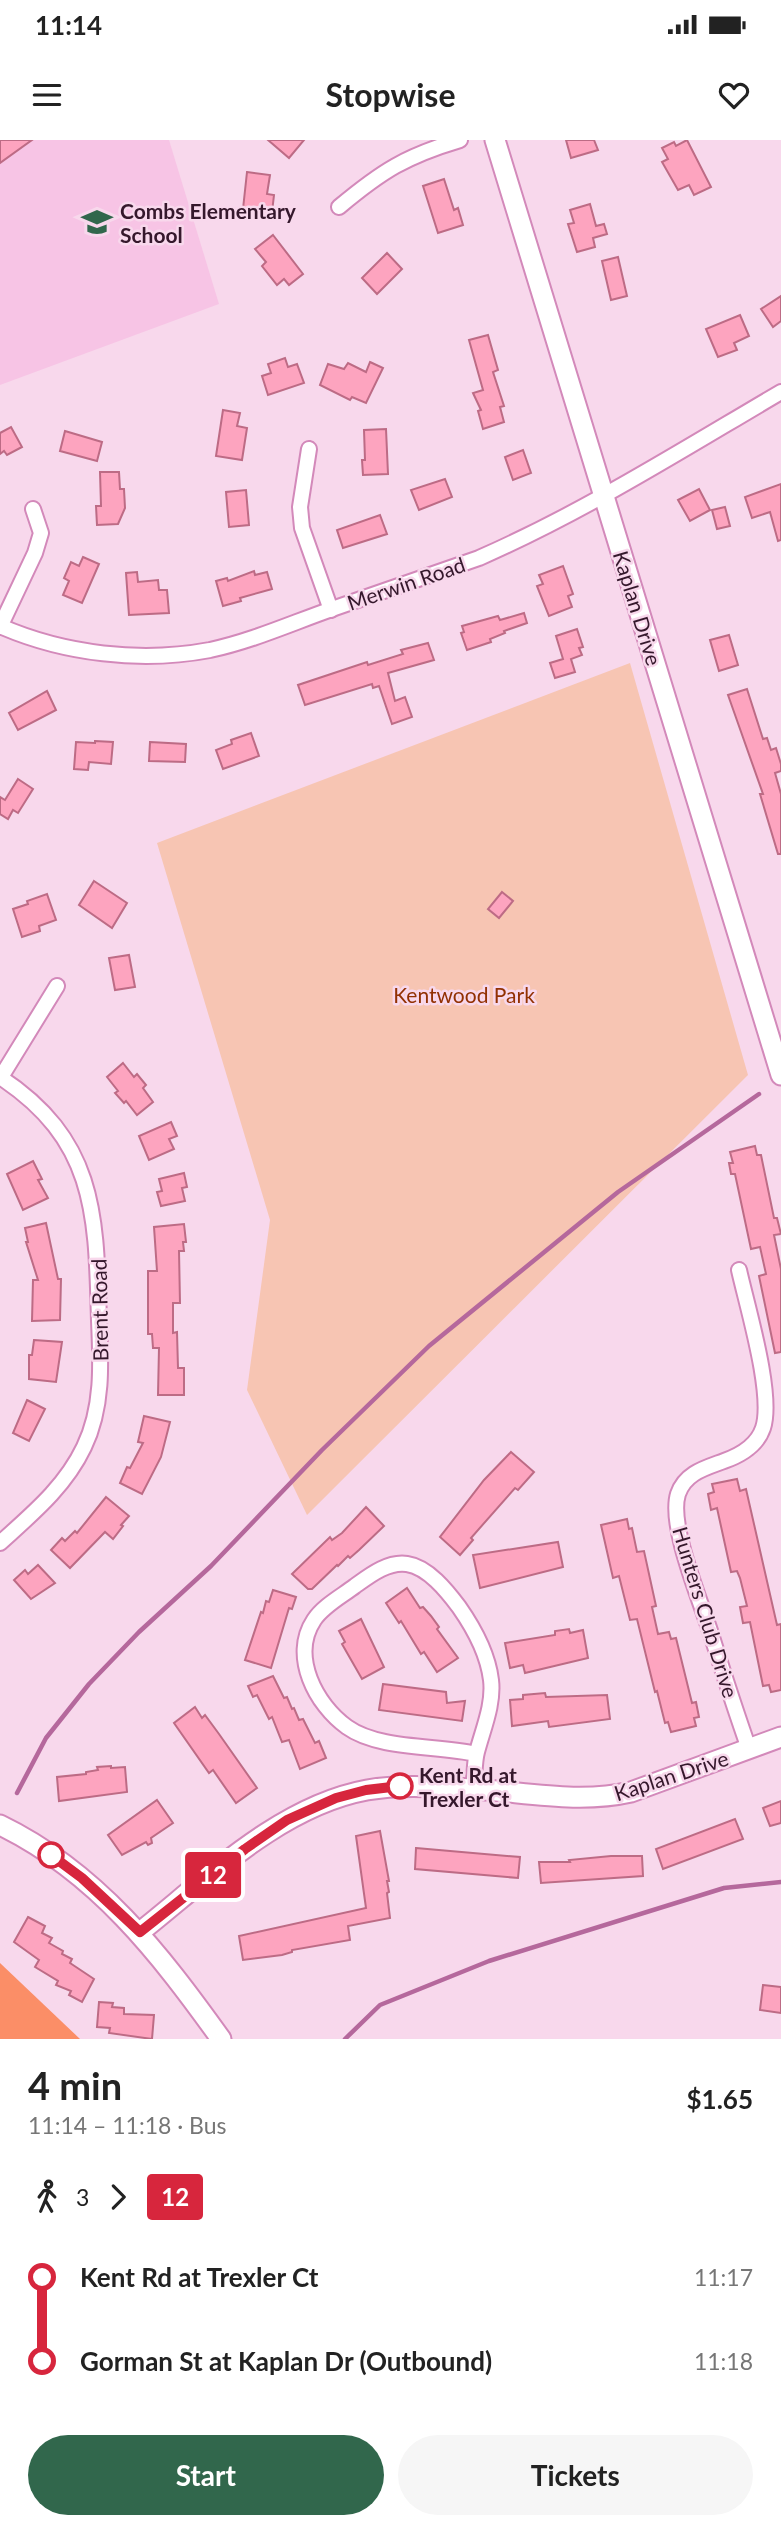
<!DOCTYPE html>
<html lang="en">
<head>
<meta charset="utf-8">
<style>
	:root { --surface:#fff; --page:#f6f6f6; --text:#222; --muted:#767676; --accent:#31674c }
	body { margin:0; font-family:Lato,sans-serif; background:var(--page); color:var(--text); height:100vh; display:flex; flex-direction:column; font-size:26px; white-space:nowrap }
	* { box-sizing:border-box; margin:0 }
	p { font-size:23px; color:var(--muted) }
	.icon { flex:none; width:38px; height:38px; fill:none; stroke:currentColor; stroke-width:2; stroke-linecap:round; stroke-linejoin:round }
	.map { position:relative; height:1899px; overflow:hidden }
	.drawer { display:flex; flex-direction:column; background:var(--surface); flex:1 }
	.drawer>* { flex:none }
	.badge { padding:0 14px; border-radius:5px; font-size:24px; line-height:46px }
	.map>.badge { position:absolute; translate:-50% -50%; box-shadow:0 0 0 4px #fff }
	.legs { display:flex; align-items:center; gap:10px; height:77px; padding:0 28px; font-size:23px }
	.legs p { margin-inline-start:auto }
	.summary { display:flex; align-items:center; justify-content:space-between; height:119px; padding:0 28px }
	h1 { font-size:38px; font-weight:700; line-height:52px }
	.cta { display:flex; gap:14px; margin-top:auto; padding:14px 28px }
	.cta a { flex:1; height:80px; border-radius:42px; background:var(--accent); color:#fff; font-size:28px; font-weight:700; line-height:80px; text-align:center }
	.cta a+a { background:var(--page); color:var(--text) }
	ul { padding:0 28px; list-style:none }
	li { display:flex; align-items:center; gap:24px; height:84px; font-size:26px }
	li i { display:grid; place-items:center; width:10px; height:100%; margin:0 9px; background:currentColor }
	li i::after { content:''; width:18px; height:18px; margin:-9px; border:5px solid; border-radius:50%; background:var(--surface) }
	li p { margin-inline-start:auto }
	li:first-child i { background:linear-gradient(#0000 50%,currentColor 0) }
	li:last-child i { background:linear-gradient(currentColor 50%,#0000 0) }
	.status { display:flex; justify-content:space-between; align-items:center; height:49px; padding:0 35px; background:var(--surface); direction:ltr }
	.status svg { height:19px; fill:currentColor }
	header { display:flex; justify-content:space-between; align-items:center; height:91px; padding:0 28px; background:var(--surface); font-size:32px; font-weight:700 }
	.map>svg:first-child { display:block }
</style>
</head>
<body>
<div class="status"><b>11:14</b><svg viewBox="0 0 49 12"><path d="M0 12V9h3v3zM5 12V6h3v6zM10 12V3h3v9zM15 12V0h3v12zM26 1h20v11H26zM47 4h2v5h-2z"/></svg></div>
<header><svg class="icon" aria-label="menu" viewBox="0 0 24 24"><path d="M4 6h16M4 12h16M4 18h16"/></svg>Stopwise<svg class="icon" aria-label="heart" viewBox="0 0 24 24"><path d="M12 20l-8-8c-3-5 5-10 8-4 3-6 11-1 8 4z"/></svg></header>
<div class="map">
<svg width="781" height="1899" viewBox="0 0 781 1899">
	<rect width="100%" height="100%" fill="#f8d8ec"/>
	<path fill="#f7c4e5" d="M0,0H169L219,164L0,245Z"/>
	<path fill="#f7c5b3" d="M630,523L748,935L307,1375L247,1250L270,1080L157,703Z"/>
	<path fill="#fb8e67" d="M0,1823L80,1899H0Z"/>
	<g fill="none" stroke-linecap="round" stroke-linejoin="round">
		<g stroke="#b5689c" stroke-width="4.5">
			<path d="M17,1653L46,1598L89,1544L139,1492L211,1426L322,1310L429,1206L618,1052L759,954"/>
			<path d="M345,1899L380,1865L489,1821L724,1748L781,1742"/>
		</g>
	</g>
	<g fill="#fda4bf" stroke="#bd6b85" stroke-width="2">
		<path d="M0,0H32L0,23Z"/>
		<path d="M268,0H304L289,18Z"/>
		<path d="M566,0H594L598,10L571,18Z"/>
		<path d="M687,0L711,47L694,55L689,45L678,50L662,22L668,19L662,8L674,2L676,6Z"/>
		<path d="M247,32L270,35L267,54L274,55L272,72L243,69Z"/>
		<path d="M444,39L454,70L458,68L463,85L438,93L423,46Z"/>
		<path d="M590,64L596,86L604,84L607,94L593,98L595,107L577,112L568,84L574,83L570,70Z"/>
		<path d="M273,95L303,134L289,145L284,139L277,145L262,126L266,122L255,109Z"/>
		<path d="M387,113L402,129L377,154L362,138Z"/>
		<path d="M618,117L627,156L611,160L602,121Z"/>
		<path d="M781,156V181L773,187L761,169Z"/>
		<path d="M740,175L749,196L734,203L737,210L718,217L706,189Z"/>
		<path d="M488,195L498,230L493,232L504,266L500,267L504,282L483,289L478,271L481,270L473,253L483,250L469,200Z"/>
		<path d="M285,218L288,227L297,224L304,243L268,255L262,236L271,233L268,224Z"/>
		<path d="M370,222L383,228L366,263L352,257L350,260L320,245L328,224L344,229L348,223L366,232Z"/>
		<path d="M223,270L240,273L237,286L247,288L242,320L216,316Z"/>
		<path d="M11,287L22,307L7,315L4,311L0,314V293Z"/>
		<path d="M386,289L388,334L363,335L362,320H365L364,290Z"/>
		<path d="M65,291L102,302L97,321L60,311Z"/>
		<path d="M523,310L531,333L513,340L505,317Z"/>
		<path d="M100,332H119L120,349H124L125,368L118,384L97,385L96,366H101Z"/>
		<path d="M445,339L452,357L419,370L411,350Z"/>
		<path d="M781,344V400L778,401L770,372L752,378L745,357Z"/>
		<path d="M699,349L710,370L690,381L678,360Z"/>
		<path d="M246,350L249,385L229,387L226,352Z"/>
		<path d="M725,367L730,386L717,389L712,370Z"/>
		<path d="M380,375L387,394L343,408L337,390Z"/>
		<path d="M83,417L99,424L82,463L63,455L69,441L64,438L71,422L79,426Z"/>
		<path d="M563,426L573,454L568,456L572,467L549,476L537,446L543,444L539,435Z"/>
		<path d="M254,431L255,435L267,432L272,449L240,458L241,461L223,466L216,441L227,438L228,441Z"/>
		<path d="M137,432L138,442L158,440L159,450H167L169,473L129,475L126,433Z"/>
		<path d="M524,473L527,483L504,491L505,493L490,499L491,502L467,510L461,493L464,492L462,486L498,476L500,480Z"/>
		<path d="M577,489L583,507L579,508L582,515L571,519L575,532L555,538L550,523L563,519L556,496Z"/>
		<path d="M729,495L738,525L719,531L710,500Z"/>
		<path d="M428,503L434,520L388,533L395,561L405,557L412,577L392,584L379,546L373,548L372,544L305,565L298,545L367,522L368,525L403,514L401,510Z"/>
		<path d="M747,549L763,599L767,598L771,610L776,608L781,624V631L775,633L781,654V714H778L760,654H763L728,555Z"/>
		<path d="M47,551L56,570L18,590L9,573Z"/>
		<path d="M251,593L259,616L223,629L216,610L232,604L231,600Z"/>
		<path d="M95,601L113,602L111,624L89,622L88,630L74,629L76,602L95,603Z"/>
		<path d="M150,602L186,604L185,622L149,621Z"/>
		<path d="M18,639L33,649L18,673L13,670L8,679L0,674V657L5,660Z"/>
		<path d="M94,741L127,763L112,788L79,765Z"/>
		<path d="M502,752L513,761L499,778L488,769Z"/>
		<path d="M47,754L56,780L39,786L40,791L22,797L13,769L28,764L27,761Z"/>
		<path d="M129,815L135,847L115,850L109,818Z"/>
		<path d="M123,923L134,937L137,934L146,945L143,948L153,962L137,975L126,961L124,963L115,953L118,951L107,937Z"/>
		<path d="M171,982L177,996L169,999L174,1009L149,1020L139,996Z"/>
		<path d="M755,1006L757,1015H761L774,1078H777L781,1094L774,1095L781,1129V1212L775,1213L759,1136L766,1134L760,1107L751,1109L735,1034H731L729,1023H733L730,1012Z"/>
		<path d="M33,1021L42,1039L38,1040L48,1058L23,1070L7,1034Z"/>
		<path d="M184,1033L187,1047L182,1048L185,1061L161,1066L157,1052L162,1051L159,1039Z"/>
		<path d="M46,1083L58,1139H61L60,1180L32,1181L33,1140H38L26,1102H28L25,1088Z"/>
		<path d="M184,1084L186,1102H183L184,1111H179L180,1163H173V1193L177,1192L178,1228H184V1255H158L159,1208H153L152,1194H148V1131H157L154,1087Z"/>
		<path d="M34,1200L62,1202L56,1242L29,1239V1215H32Z"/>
		<path d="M27,1260L45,1269L29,1301L13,1293Z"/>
		<path d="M144,1276L170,1282L161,1317L142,1354L120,1343L127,1327L130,1328L143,1303L138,1302Z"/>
		<path d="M511,1312L534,1332L518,1350L515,1348L471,1398L473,1400L460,1415L440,1397L484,1340Z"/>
		<path d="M737,1339L740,1351L746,1349L777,1485L781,1484V1550L771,1552L769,1545L763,1546L750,1482L743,1483L740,1467L747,1466L740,1438L737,1431L731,1432L717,1368L711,1370L708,1354L714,1352L712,1344Z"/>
		<path d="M106,1357L129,1376L121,1385L123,1386L113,1399L105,1392L70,1428L51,1410L62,1398L65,1401L75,1391L77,1393Z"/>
		<path d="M366,1367L384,1386L359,1410L350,1418L348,1416L338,1426L337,1425L312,1449H308L292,1434L330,1397L332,1400L342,1393Z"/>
		<path d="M627,1379L629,1389L632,1388L637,1412L644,1411L656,1466L652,1467L658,1494L669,1492L671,1499L676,1498L692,1563L696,1562L699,1577L694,1578L696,1586L671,1592L668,1582L665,1583L657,1551L655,1552L637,1479L630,1480L619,1436L613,1438L601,1385Z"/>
		<path d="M558,1402L563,1427L480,1448L473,1415Z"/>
		<path d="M38,1425L55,1443L31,1459L14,1440L25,1430L28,1434Z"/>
		<path d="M407,1448L420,1468L423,1467L431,1476L439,1487L437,1489L458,1518L437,1532L424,1512L421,1514L401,1481L399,1483L386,1463Z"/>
		<path d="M273,1450L296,1457L292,1469L289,1468L271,1528L245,1520L261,1472L263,1473L266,1461L269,1462Z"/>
		<path d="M361,1479L384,1527L362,1539L342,1504L345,1502L339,1491Z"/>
		<path d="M569,1489L570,1493L583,1490L588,1518L525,1533L523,1525L510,1528L505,1503L555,1495V1491Z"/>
		<path d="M273,1536L284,1558L287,1557L292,1569L294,1568L299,1580L303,1579L315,1603L319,1601L326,1618L300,1629L289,1600L282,1602L272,1577L269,1579L257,1555L253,1557L248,1546Z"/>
		<path d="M383,1544L446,1552L447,1563L465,1561L462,1581L379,1570Z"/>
		<path d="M545,1553L546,1557L607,1555L610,1579L549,1587L548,1581L512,1586L510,1560L523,1559V1555Z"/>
		<path d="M195,1567L202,1578L205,1575L219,1594L257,1648L236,1663L213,1630L209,1633L174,1583Z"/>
		<path d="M111,1626V1628L125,1627L127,1652L59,1661L57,1637L86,1634V1632L98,1630L97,1627Z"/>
		<path d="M157,1660L173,1683L151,1698L152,1703L148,1705L146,1702L122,1715L108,1695Z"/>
		<path d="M781,1661V1683L770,1686L763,1668Z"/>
		<path d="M735,1679L743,1699L663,1729L656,1709Z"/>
		<path d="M380,1691L389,1741H387L389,1752L387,1753L390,1778L348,1786L350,1800L292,1810V1812L282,1815L243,1820L239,1796L366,1768L356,1696Z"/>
		<path d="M416,1708L520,1717L518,1738L415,1729Z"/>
		<path d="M611,1716H642L643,1736L541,1743L539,1722H570L569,1720Z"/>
		<path d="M28,1777L45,1786L42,1793L52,1798L49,1803L63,1811L62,1814L72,1819L70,1823L94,1839L82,1862L69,1855L71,1851L56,1845L58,1841L35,1827L39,1820L14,1802Z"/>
		<path d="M763,1845L781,1847V1873L760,1870Z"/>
		<path d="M99,1862L113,1863L112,1867L124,1868V1874L154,1875L152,1899L109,1893L110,1888L97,1887Z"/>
	</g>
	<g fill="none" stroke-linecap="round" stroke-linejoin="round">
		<g stroke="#d389ba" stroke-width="18">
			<g id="street">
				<path d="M339,67C382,31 406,16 460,0"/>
				<path d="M309,309L300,367L302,388L331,470"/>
				<path d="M0,486C64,514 141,523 210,510C252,501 292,483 332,469C381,452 430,435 479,418C584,372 682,310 781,252"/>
				<path d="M0,487L35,413L41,393L33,369"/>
				<path d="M0,937C97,1001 96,1076 99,1181C101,1224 103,1268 84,1307C65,1347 32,1374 0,1403"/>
				<path d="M1,937L57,846"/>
				<path d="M739,1130C747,1166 774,1255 763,1288C757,1306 741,1315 724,1321C705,1328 685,1333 678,1354C668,1386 702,1464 712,1497C724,1535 736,1572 749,1609"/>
				<path d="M473,1649C475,1637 474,1623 477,1612C483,1589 494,1564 491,1540C488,1515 473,1487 459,1467C447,1451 428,1427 407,1424C388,1421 369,1436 355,1446C342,1456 323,1466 314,1480C290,1516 316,1565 347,1587C379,1610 438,1605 476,1614"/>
			</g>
		</g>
		<g stroke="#d389ba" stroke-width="23">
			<g id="secondary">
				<path d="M495,0L781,935"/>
				<path d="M0,1685C97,1732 160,1814 221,1899"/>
				<path d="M140,1792C207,1739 280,1666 367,1650C401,1644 437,1647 472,1649C525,1652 578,1664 631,1652L781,1597"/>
			</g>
		</g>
		<use href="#street" stroke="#fff" stroke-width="14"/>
		<use href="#secondary" stroke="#fff" stroke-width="19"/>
	</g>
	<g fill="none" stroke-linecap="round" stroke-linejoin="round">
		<g stroke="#fff" stroke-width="16">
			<path id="line-1" d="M51,1715L82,1738L140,1792L245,1709L287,1680L336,1658L366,1650L400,1646"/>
		</g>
		<use href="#line-1" stroke="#d7263d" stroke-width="10"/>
	</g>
	<defs>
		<g id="school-bare" transform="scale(2.415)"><path d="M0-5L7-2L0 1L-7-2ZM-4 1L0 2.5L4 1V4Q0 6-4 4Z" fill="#31674c" stroke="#f8d8ec" stroke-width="2.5" paint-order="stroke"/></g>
	</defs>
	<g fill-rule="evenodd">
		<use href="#school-bare" x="97" y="82"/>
	</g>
	<g fill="#fff" stroke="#d7263d" stroke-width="3.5">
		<circle cx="400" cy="1646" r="12"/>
		<circle cx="51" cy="1715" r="12"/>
	</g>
	<g text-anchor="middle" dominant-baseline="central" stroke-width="5" stroke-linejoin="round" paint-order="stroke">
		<g font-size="21" font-weight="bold" fill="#35182c" stroke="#f8d8ec" text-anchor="start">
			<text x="120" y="70">Combs Elementary<tspan x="120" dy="24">School</tspan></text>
		</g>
		<g font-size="21" fill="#35182c" stroke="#f8d8ec">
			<text transform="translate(406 443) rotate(-19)">Merwin Road</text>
			<text transform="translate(638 468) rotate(73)">Kaplan Drive</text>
			<text transform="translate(99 1170) rotate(-91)">Brent Road</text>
			<text transform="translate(706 1472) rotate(73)">Hunters Club Drive</text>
			<text transform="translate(671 1635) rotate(-18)">Kaplan Drive</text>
		</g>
		<g font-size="21" fill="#923103" stroke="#f8d8ec">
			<text x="464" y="854">Kentwood Park</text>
		</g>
		<g font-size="21" font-weight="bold" fill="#35182c" stroke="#f8d8ec" text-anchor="start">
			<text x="419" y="1634">Kent Rd at<tspan x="419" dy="24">Trexler Ct</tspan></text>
		</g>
	</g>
</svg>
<b class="badge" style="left:213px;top:1735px;background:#d7263d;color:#fff">12</b>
</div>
<section class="drawer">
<div class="summary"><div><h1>4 min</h1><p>11:14 – 11:18 · Bus</p></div><b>$1.65</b></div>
<div class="legs"><svg class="icon" aria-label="walk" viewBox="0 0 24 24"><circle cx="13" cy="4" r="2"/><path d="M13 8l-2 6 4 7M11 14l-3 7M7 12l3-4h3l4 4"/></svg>3<svg class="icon" aria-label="forward" viewBox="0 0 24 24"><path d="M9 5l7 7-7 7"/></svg><b class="badge" style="background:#d7263d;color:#fff">12</b></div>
<ul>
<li><i style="color:#d7263d"></i><b>Kent Rd at Trexler Ct</b><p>11:17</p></li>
<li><i style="color:#d7263d"></i><b>Gorman St at Kaplan Dr (Outbound)</b><p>11:18</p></li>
</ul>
<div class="cta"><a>Start</a><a>Tickets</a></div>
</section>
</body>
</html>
